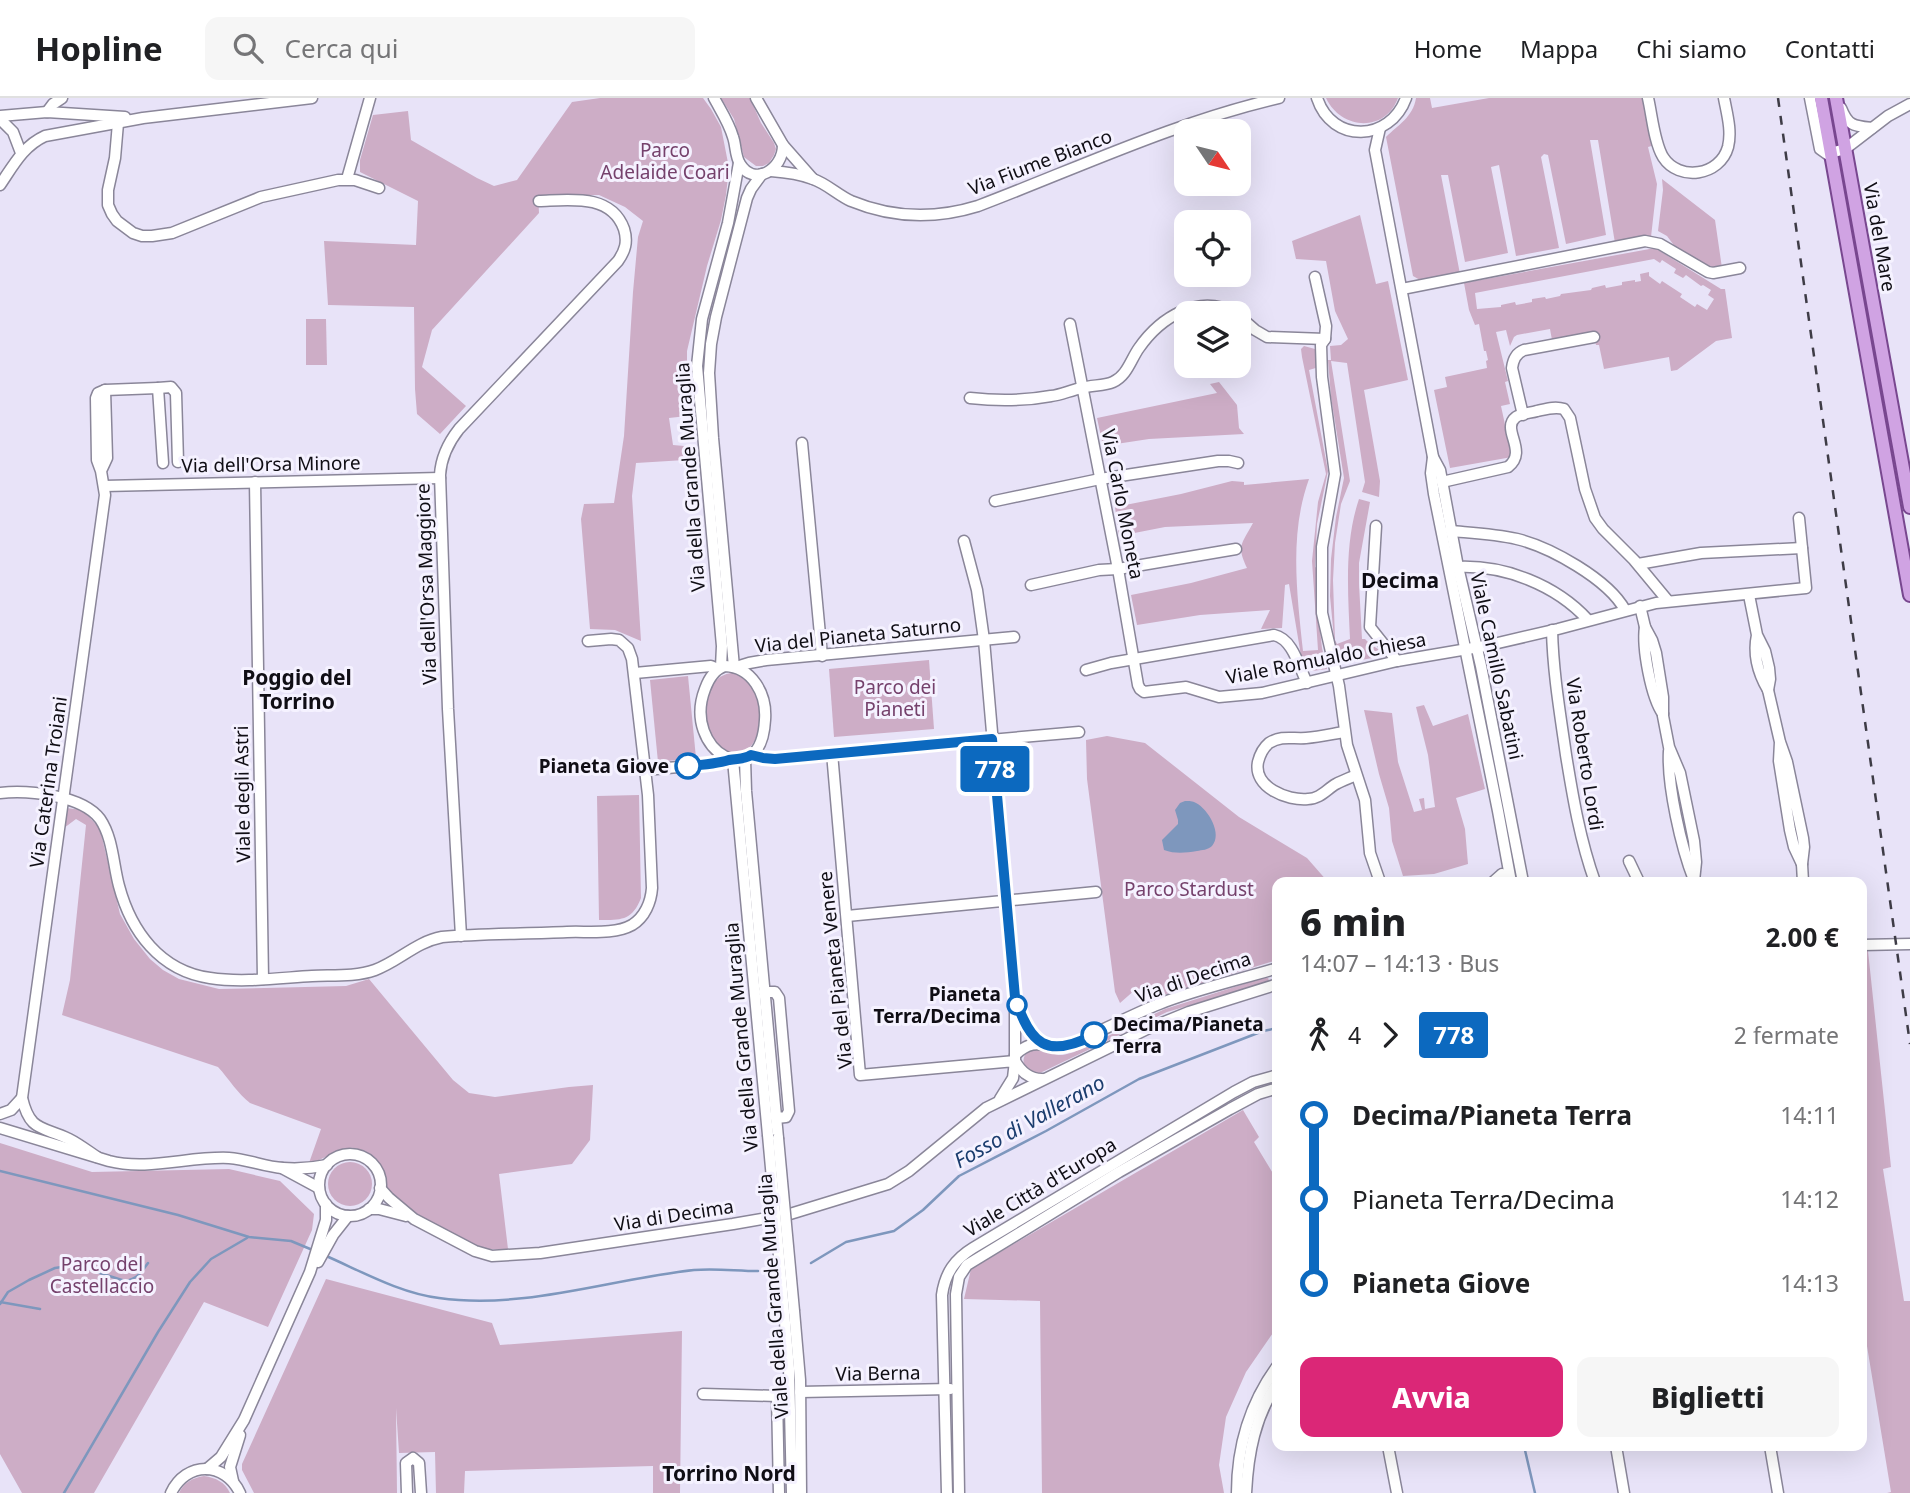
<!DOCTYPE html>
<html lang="it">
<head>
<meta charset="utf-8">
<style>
	:root { --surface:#fff; --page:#f6f6f6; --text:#202124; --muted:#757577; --line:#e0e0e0; --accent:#db2777 }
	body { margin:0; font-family:"Noto Sans",sans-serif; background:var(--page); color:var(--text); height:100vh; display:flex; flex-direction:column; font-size:26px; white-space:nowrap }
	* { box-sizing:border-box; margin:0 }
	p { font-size:23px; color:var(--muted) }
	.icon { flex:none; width:38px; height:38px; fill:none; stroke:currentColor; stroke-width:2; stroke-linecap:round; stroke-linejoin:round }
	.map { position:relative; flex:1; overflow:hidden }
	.drawer { position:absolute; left:1272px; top:779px; width:595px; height:574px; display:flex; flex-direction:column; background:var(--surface); border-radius:14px; box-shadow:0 7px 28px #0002 }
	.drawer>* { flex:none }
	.badge { padding:0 14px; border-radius:5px; font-size:24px; line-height:46px }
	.needle { width:46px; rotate:125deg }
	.controls { position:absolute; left:1174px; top:21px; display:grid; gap:14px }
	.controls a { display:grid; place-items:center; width:77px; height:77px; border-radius:14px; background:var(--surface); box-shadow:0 7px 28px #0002; font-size:35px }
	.map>.badge { position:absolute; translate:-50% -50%; box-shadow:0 0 0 4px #fff }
	.legs { display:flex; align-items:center; gap:10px; height:77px; padding:0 28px; font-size:23px }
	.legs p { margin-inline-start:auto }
	.headline { display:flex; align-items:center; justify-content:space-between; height:119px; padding:0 28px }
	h1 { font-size:38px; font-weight:800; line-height:52px }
	.cta { display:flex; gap:14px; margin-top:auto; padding:14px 28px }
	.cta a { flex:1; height:80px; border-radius:14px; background:var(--accent); color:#fff; font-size:28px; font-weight:800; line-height:80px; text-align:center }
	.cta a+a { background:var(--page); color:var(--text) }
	ul { padding:0 28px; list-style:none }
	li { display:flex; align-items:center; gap:24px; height:84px; font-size:26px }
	li i { display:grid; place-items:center; width:10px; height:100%; margin:0 9px; background:currentColor }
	li i::after { content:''; width:18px; height:18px; margin:-9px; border:5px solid; border-radius:50%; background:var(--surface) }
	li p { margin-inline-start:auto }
	li:first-child i { background:linear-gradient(#0000 50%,currentColor 0) }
	li:last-child i { background:linear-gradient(currentColor 50%,#0000 0) }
	header { display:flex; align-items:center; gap:42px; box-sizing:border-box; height:98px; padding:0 35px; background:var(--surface); border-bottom:2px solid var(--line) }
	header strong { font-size:33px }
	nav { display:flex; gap:38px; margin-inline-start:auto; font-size:24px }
	.search { width:490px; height:63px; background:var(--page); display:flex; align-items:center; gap:18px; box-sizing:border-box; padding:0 24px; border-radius:14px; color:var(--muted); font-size:26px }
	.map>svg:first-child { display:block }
</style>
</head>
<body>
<header>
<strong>Hopline</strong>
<div class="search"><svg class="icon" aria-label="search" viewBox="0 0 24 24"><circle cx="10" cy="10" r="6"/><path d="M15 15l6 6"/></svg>Cerca qui</div>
<nav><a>Home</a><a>Mappa</a><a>Chi siamo</a><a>Contatti</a></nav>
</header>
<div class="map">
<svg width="1910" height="1395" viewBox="0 0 1910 1395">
	<rect width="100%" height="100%" fill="#e8e3f8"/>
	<g fill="#cdadc6" fill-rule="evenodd">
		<path d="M600,0H703L711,11L721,29L729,70L726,97L721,122L707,168L687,253V318L669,320L673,347L684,348L685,362L636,365L632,398L641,543L615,532L590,531L581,421L584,406L614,405L624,338L633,194L638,139L643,123L625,109L599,97H538L539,115L432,232L422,269L466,308L440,336L417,316L415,291L414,209L328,207L324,143L416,147L418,103L360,74V62L373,17L408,13L411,42L477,80L494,88L517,82L572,4Z"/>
		<path d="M721,0H750L761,25L774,45L776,51L774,57L769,65L763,68H756L744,59L734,21Z"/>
		<path d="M1326,0H1398C1385,35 1341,32 1326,0Z"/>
		<path d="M1416,0H1430L1432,10L1489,0H1643L1655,47L1648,49L1657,86L1651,139L1615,145L1598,42H1590L1606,137L1566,146L1548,57L1544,56L1541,59L1559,150L1516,158L1499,67L1491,69L1508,155L1465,164L1448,77H1441L1460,176L1420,182L1413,178L1386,39C1398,27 1413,19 1416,0Z"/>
		<path d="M1662,81L1715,122L1722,170L1714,172L1676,150L1667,138L1658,133L1663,92Z"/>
		<path d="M1360,117L1376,186L1388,183L1408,282L1364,292L1380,383L1379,399L1362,394L1365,384L1347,265L1331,263L1350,383L1341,406L1335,445L1333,482L1335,542L1337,546L1350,541C1348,495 1344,445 1359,401L1370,404L1359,465V486L1362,541H1365L1370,546L1386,556L1383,558L1345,565L1339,563L1337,551H1335L1330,498L1331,461L1336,419L1344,380L1331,299L1328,262H1331L1330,248L1341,247L1348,241L1335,213L1326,163L1296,161L1292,143Z"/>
		<path d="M1655,150L1721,191H1725L1732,240L1716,243L1677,272L1671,273L1669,259L1604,271L1599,247H1596L1593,234L1552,242L1550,231L1517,237L1514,239L1510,248L1506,232L1496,234L1508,283L1505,284L1510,306L1501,308L1512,359L1450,370L1434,292L1447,289L1445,279L1487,270L1486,263L1488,262L1486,253H1484L1479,226L1475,227L1469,212L1464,185ZM1654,161L1660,165L1662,162L1676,171L1674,175L1683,180L1686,177L1701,188L1703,187L1711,192L1708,197L1714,201L1707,212L1697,206L1695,209L1680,199L1682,196L1662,183L1660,186L1649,178V174L1640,176L1641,183L1635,184V182L1622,184V187L1606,190L1605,187L1592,190L1591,192L1561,196L1560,198L1546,201L1545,199L1532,201V204L1516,207L1515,204L1501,207V209L1477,211L1475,195Z"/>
		<path d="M306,221H326L327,267H306Z"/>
		<path d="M1304,248L1315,251L1319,269L1309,272L1328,373L1317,426L1315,469L1317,470L1318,513L1322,550L1327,571L1312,573L1302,564L1289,486L1285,487L1282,530L1261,531L1270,512L1200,517L1137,527L1131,497L1191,485L1247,470C1236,447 1242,446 1253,425L1165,429L1119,438L1115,409L1181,396L1232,383L1244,384V387L1309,381C1289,436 1297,496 1303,553L1318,552L1312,463L1318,404L1326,376L1302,259L1301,251Z"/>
		<path d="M1219,284L1237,307L1239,330L1244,336L1149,341L1103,348L1097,320L1217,295L1210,286Z"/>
		<path d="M929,562L934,631L834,639L829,571Z"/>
		<path d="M733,575C766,578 771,653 736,655C700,656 693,577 733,575Z"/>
		<path d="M688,578L696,660L658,664L650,582Z"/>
		<path d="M1424,607L1433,628L1468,616L1485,691L1456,700L1465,731L1468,766L1434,776L1403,778L1392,743L1389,710L1379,676L1364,612L1392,615L1398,664L1414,714L1422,712L1419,701L1424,700L1425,711L1435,709L1428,657L1416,609Z"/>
		<path d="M1107,638L1145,645L1239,719L1307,760L1328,784H1278L1277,862L1160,898L1145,890L1136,891L1120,905L1115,894L1087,681L1086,642Z"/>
		<path d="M639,697L641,800C632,823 621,822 599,822L597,698Z"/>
		<path d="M66,710L83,712L100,731L120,816L134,841L150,861L163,872L179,881L219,891L346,888L369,881L453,982L469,995L495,999L569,989L593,987L590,1042L572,1066L499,1076L508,1151C497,1152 487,1152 476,1148C457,1141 400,1109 389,1093C385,1088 386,1080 383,1073C378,1062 366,1052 354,1050C337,1048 325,1063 309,1065L321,1031L250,1005C238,996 229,981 218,969L62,917L70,882L86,727L76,721L64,730Z"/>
		<path d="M1868,853L1891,1069L1883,1071L1904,1203H1910V1395H1887L1891,1394L1866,1242L1862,1226V854Z"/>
		<path d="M1266,879L1269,881L1266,885L1167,914L1038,976L1027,973C1024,968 1022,963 1025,957C1034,945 1051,958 1063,957C1064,957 1074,954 1074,954L1165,911Z"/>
		<path d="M1243,1012L1259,1039L1254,1044L1277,1082V1229L1246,1274L1226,1319L1219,1367L1224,1395H1042L1040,1203L964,1201L971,1171Z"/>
		<path d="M0,1045L92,1074L229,1071L280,1083L314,1116L312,1132L268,1229L204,1204L94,1395H22L0,1356Z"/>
		<circle cx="350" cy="1086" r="22"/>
		<path d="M326,1181L492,1225L500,1247L682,1233L680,1395H653V1368L465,1373L464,1395H436L435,1354L399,1355L396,1310L397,1395H254L242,1372V1366Z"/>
		<path d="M204,1378C216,1380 225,1384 230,1395H179C184,1384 193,1380 204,1378Z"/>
	</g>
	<path fill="#7e97bd" d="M1185,703C1190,703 1192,703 1196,705C1208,711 1223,736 1212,748C1208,752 1202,752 1197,753C1185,755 1175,756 1164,752L1162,742L1178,726V722L1175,712L1180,705Z"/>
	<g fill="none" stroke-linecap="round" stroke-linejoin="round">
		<g stroke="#7e97bd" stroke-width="2.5">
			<path d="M0,1073L178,1117L249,1139L291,1143L315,1153"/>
			<path d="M324,1157C361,1173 399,1195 439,1200C525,1212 610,1181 694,1172C715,1170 737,1173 758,1173"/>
			<path d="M811,1165L846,1144L894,1133L923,1112L959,1078L1046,1033L1139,981L1263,933L1278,930"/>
			<path d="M0,1204L40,1211"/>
			<path d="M0,1206L8,1194L29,1182L55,1170L75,1167L125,1183C137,1181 141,1175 148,1165"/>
			<path d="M1524,1348L1535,1395"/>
			<path d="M64,1395L158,1234L190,1184L211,1161L247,1140"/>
		</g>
		<g stroke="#8a8699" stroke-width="13">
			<g id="minor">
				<path d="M714,0C721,13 729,25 733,39C736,47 735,58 740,66C754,89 783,72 783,47"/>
				<path d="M756,0L783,47L813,81"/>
				<path d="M1317,0C1332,46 1390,44 1406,0"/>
				<path d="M1648,0C1652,17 1654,44 1663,59C1679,84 1720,78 1728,49C1732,33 1727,16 1724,0"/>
				<path d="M1810,0L1820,51L1827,56L1845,51L1888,18L1910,6"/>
				<path d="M1841,10C1848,28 1854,28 1872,30"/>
				<path d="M47,14L53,6L62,0"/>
				<path d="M0,18L47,14L125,19"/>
				<path d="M0,21L13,34L21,55"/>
				<path d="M118,25L115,60L108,92V107L112,116L117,123L133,135L142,138H152L172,135L261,99L338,82H355L379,90"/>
				<path d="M1380,30L1375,52L1433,359L1440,372L1458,469L1481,568L1523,784"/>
				<path d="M771,73C785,74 800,76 813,81C827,86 838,97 851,103C892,120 936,121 978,108C1078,70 1175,24 1279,0"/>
				<path d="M347,81L370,0"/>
				<path d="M0,87C13,68 23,48 45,38L143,20L312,0"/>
				<path d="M1315,179L1326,228L1325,241L1321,247L1322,279L1335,376L1322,449V515L1339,588L1347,647L1365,702L1370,755L1380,784"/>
				<path d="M1402,191L1645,143L1660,146L1708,174L1713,175L1740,170"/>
				<path d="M1239,218L1255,232L1267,239L1325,241"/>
				<path d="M1070,226L1118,471L1138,587L1140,591L1144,594L1186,589L1219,599L1262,595L1397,563L1485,548L1558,531L1656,505L1806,490L1799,420"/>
				<path d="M158,290L171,289L176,295L178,364"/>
				<path d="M105,292L158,290L163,365"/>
				<path d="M970,300C996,303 1024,303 1051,298C1061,297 1071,292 1082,290C1092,287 1104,288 1113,284C1127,278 1131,261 1139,250C1160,220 1198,195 1235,215"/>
				<path d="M1523,317L1512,270C1513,262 1516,255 1524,252L1594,239"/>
				<path d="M802,345L822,558"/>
				<path d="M1433,359L1431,375L1434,396L1498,713L1511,784"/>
				<path d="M255,384L263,881"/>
				<path d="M1442,384L1508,369C1529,353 1500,331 1516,319C1521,315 1531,315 1537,313C1546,311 1555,308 1564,311L1570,320L1585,391L1595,420L1603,431L1634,462L1668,503"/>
				<path d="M104,388L440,380"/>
				<path d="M995,403L1100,381L1218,363H1229L1238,365"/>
				<path d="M1376,428L1370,529L1397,563"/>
				<path d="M1451,433C1473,435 1495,436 1517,441C1550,449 1608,481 1625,512"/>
				<path d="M964,443L977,492L984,542L1015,899V963C1021,974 1029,981 1042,981"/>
				<path d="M1638,466L1701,455L1802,450"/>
				<path d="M1458,469C1505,467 1556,487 1588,522"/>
				<path d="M1031,487L1099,472L1118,471L1236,451"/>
				<path d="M1749,497L1757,537L1765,553L1769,570L1770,581L1768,592C1758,575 1753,556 1757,537"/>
				<path d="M1640,508L1645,529L1652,542L1656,555L1663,599V618L1669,649L1680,675L1694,743L1696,764L1694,783"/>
				<path d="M1645,529C1642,550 1651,599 1663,616"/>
				<path d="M1552,532C1553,574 1560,615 1566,657C1573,700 1580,742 1595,784"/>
				<path d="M725,568C752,569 767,596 765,622C761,698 681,653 705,591C709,580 715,571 725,568Z"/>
				<path d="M721,569L722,548L697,268L702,221L728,125L739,65"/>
				<path d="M734,569L713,340L709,275L711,246L716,219L747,100L751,91L762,76"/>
				<path d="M736,569L749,565L766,562L1014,539"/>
				<path d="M1086,572L1111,565L1274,537C1293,541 1299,569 1307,585"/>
				<path d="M635,575L711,568L718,571"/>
				<path d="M1768,592L1780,644L1787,664L1803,740L1804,749L1802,766L1794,749L1790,732L1779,663L1780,644"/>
				<path d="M1344,634C1332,636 1319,639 1306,640C1292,641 1282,637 1269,645C1263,650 1260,656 1258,664C1253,689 1287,703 1308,701C1320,701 1327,691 1336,686C1343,682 1350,680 1356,677"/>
				<path d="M1669,653C1667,687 1681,749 1694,782"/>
				<path d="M832,655L860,977L1015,963L1013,980L1000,1001"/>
				<path d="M751,657L763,660L775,661L1079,634"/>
				<path d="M745,661L746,693L778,1040"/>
				<path d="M733,662L768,1037"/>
				<path d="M645,672L723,665L730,662"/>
				<path d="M0,695C28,692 82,697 100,721C113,740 113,766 119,788C131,833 160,873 210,880C242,885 279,880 312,878C332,877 355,879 375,872C399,863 416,844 442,839C483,835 526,836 567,834C587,833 614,837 632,827C645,819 651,804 652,790L648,697L632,561L628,550L619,542L611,541L588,543"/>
				<path d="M1629,763L1639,784"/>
				<path d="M1802,766L1803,784"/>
				<path d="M1493,784L1502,776"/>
				<path d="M847,818L1096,794"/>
				<path d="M461,838L448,611L440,377C441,359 448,345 459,331L618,163C625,153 628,144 624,131C611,95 569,102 539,103"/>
				<path d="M1862,847L1910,846"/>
				<path d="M764,894H775L779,900L789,1013L786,1019L776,1020"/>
				<path d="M1018,910L1026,929L1042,946"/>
				<path d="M1015,957C1038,935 1047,955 1071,947C1081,944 1090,938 1100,933C1119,924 1139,914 1159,906C1197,891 1238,882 1278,870"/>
				<path d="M0,1016L11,1012L22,1000"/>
				<path d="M0,1030L109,1063C148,1073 190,1058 229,1060C247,1061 265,1069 283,1070C297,1071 313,1070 327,1067"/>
				<circle cx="350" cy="1087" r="31"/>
				<path d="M97,1059C88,1053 79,1046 69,1041C42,1028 30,1034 22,1000L105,397L101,373L97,362L96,300L98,295L105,292L107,360L101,373"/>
				<path d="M282,1070L319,1090"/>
				<path d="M380,1090L389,1100L414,1121L475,1153L492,1158L540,1155L733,1126L790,1116L888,1086L909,1073L986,1010L1147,931L1189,914L1278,886"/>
				<path d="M369,1111H379L406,1118"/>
				<path d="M318,1164L333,1137L348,1118"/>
				<path d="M784,1213L789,1270L792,1395"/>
				<path d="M794,1213L800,1282L801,1395"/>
				<path d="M800,1294L950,1291"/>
				<path d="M703,1296L777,1298"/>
				<path d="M1388,1348L1397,1395"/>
				<path d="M1616,1348L1624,1395"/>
				<path d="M1770,1348L1778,1395"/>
				<path d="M207,1371L221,1359L244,1322L310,1174L326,1122V1106"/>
				<path d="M233,1383L230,1369L240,1337"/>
				<path d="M171,1395C186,1363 225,1363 240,1395"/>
				<path d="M407,1395L406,1365L413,1360L419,1365L421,1395"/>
				<path d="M779,1395L777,1298L789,1288"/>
				<path d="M947,1395L942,1197C945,1175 955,1161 973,1150L1234,994L1253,984L1278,977"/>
				<path d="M959,1395L956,1196L959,1179L967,1167L1119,1074L1230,1011L1258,996L1278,990"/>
				<path d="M1237,1395C1237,1348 1250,1305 1278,1267"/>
				<path d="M1246,1395C1248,1355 1255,1318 1278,1284"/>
			</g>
		</g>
		<g stroke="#78478f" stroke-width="16">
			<g id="major">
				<path d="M1821,0L1910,497"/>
				<path d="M1836,0L1910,409"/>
			</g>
		</g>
		<use href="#minor" stroke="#fff" stroke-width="10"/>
		<use href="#major" stroke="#d0a3e3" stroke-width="12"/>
		<path stroke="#3e3c46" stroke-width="2.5" stroke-dasharray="9 9" stroke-linecap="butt" d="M1778,0L1910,946"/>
		<g stroke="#8a8699" stroke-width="13" stroke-linecap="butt">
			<g id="minor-bridge">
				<path d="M768,1037L784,1213"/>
				<path d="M778,1040L794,1213"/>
			</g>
		</g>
		<use href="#minor-bridge" stroke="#fff" stroke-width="10"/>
	</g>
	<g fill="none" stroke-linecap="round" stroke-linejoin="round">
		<g stroke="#fff" stroke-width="16">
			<path id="line-1" d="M688,668C702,667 716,666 729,662C738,660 743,662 751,657L763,660L775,661L992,641L1015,899C1030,947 1047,961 1094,937"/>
		</g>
		<use href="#line-1" stroke="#0c69bf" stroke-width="10"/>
	</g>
	<g fill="#fff" stroke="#0c69bf" stroke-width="3.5">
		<circle cx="688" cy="668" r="12"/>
		<circle cx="1017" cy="907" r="9"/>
		<circle cx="1094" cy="937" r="12"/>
	</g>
	<g text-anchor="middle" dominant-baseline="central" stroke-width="6" stroke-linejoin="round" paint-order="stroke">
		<g font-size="19" fill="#75416c" stroke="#f5f2ff">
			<text x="665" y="52">Parco<tspan x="665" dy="22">Adelaide Coari</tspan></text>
			<text x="895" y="589">Parco dei<tspan x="895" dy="22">Pianeti</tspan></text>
			<text x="1189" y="791">Parco Stardust</text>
			<text x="102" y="1166">Parco del<tspan x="102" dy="22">Castellaccio</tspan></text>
		</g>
		<g font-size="19" fill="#100e15" stroke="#f5f2ff">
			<text transform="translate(1040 64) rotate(-21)">Via Fiume Bianco</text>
			<text transform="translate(1880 139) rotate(80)">Via del Mare</text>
			<text transform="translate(271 366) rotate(-1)">Via dell'Orsa Minore</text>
			<text transform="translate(690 379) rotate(-94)">Via della Grande Muraglia</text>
			<text transform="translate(1123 406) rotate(79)">Via Carlo Moneta</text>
			<text transform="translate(426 486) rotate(-92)">Via dell'Orsa Maggiore</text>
			<text transform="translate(858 537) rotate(-6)">Via del Pianeta Saturno</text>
			<text transform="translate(1326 560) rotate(-11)">Viale Romualdo Chiesa</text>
			<text transform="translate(1497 568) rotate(78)">Viale Camillo Sabatini</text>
			<text transform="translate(1585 656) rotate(81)">Via Roberto Lordi</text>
			<text transform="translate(48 684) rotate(-82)">Via Caterina Troiani</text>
			<text transform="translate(242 696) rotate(-91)">Viale degli Astri</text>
			<text transform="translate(835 872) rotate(-96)">Via del Pianeta Venere</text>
			<text transform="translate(1193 879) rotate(-19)">Via di Decima</text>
			<text transform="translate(741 939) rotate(-95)">Via della Grande Muraglia</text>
			<text transform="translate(1040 1089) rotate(-31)">Viale Città d'Europa</text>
			<text transform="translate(674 1117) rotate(-9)">Via di Decima</text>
			<text transform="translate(773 1198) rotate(-94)">Viale della Grande Muraglia</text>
			<text transform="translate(878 1275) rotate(-1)">Via Berna</text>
		</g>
		<g font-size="19" font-weight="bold" fill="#100e15" stroke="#f5f2ff" text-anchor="end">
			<text x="669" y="668">Pianeta Giove</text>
			<text x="1001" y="896">Pianeta<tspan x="1001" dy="22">Terra/Decima</tspan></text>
			<text x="1113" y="926" text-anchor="start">Decima/Pianeta<tspan x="1113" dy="22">Terra</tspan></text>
		</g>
		<g font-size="21" font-weight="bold" fill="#100e15" stroke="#f5f2ff">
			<text x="1400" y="482">Decima</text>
			<text x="297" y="579">Poggio del<tspan x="297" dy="24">Torrino</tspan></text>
			<text x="729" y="1375">Torrino Nord</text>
		</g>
		<g font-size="21" font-style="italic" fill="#1b3d6e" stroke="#f5f2ff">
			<text transform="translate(1029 1023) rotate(-29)">Fosso di Vallerano</text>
		</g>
	</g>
</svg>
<div class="controls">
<a><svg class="needle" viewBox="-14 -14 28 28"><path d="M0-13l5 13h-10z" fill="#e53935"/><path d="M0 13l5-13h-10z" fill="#757577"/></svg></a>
<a><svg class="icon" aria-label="locate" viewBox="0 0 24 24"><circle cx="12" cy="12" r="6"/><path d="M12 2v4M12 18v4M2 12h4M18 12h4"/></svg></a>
<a><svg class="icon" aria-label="layers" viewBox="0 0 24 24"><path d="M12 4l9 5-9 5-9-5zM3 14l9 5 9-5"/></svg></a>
</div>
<b class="badge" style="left:995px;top:671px;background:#0c69bf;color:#fff">778</b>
<section class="drawer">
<div class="headline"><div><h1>6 min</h1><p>14:07 – 14:13 · Bus</p></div><b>2.00 €</b></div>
<div class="legs"><svg class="icon" aria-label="walk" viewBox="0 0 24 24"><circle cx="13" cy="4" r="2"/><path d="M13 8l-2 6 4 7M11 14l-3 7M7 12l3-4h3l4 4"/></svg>4<svg class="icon" aria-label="forward" viewBox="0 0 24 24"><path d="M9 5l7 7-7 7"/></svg><b class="badge" style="background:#0c69bf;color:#fff">778</b><p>2 fermate</p></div>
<ul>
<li><i style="color:#0c69bf"></i><b>Decima/Pianeta Terra</b><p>14:11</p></li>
<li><i style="color:#0c69bf"></i><span>Pianeta Terra/Decima</span><p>14:12</p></li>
<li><i style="color:#0c69bf"></i><b>Pianeta Giove</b><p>14:13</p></li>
</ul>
<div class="cta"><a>Avvia</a><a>Biglietti</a></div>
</section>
</div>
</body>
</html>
